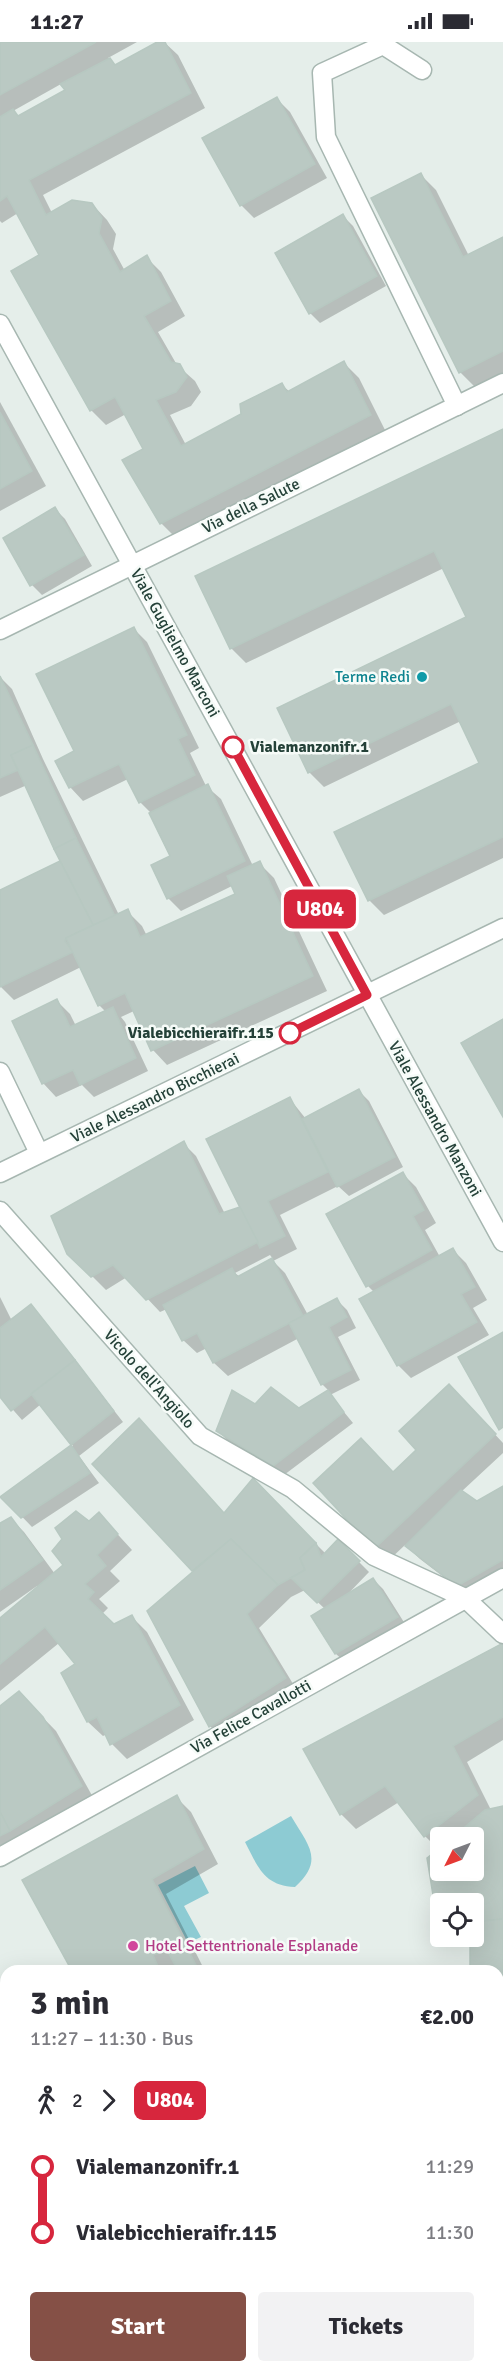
<!DOCTYPE html>
<html lang="en">
<head>
<meta charset="utf-8">
<style>
	:root { --surface:#fff; --page:#f2f2f3; --text:#2b2b33; --muted:#7c7c81; --accent:#855046 }
	body { margin:0; font-family:Signika,sans-serif; background:var(--page); color:var(--text); height:100vh; display:flex; flex-direction:column; font-size:22px; white-space:nowrap }
	* { box-sizing:border-box; margin:0 }
	p { font-size:20px; color:var(--muted) }
	.icon { flex:none; width:33px; height:33px; fill:none; stroke:currentColor; stroke-width:2; stroke-linecap:round; stroke-linejoin:round }
	.map { position:relative; flex:1; overflow:hidden }
	.sheet { position:absolute; left:0px; top:1923px; width:504px; height:408px; display:flex; flex-direction:column; background:var(--surface); border-radius:18px 18px 0 0; box-shadow:0 6px 24px #0002 }
	.sheet>* { flex:none }
	.badge { padding:0 12px; border-radius:9px; font-size:21px; line-height:39px }
	.needle { width:39px; rotate:228deg }
	.controls { position:absolute; left:430px; top:1785px; display:grid; gap:12px }
	.controls a { display:grid; place-items:center; width:54px; height:54px; border-radius:6px; background:var(--surface); box-shadow:0 6px 24px #0002; font-size:30px }
	.map>.badge { position:absolute; translate:-50% -50%; box-shadow:0 0 0 3px #fff }
	.legs { display:flex; align-items:center; gap:9px; height:66px; padding:0 30px; font-size:20px }
	.legs p { margin-inline-start:auto }
	.headline { display:flex; align-items:center; justify-content:space-between; height:102px; padding:0 30px }
	h1 { font-size:33px; font-weight:700; line-height:45px }
	.primary-button { display:flex; gap:12px; margin-top:auto; padding:12px 30px }
	.primary-button a { flex:1; height:69px; border-radius:6px; background:var(--accent); color:#fff; font-size:24px; font-weight:700; line-height:69px; text-align:center }
	.primary-button a+a { background:var(--page); color:var(--text) }
	ul { padding:0 30px; list-style:none }
	li { display:flex; align-items:center; gap:21px; height:66px; font-size:22px }
	li i { display:grid; place-items:center; width:9px; height:100%; margin:0 8px; background:currentColor }
	li i::after { content:''; width:15px; height:15px; margin:-8px; border:4px solid; border-radius:50%; background:var(--surface) }
	li p { margin-inline-start:auto }
	li:first-child i { background:linear-gradient(#0000 50%,currentColor 0) }
	li:last-child i { background:linear-gradient(currentColor 50%,#0000 0) }
	.status { display:flex; justify-content:space-between; align-items:center; height:42px; padding:0 30px; background:var(--surface); direction:ltr }
	.status svg { height:16px; fill:currentColor }
	.map>svg:first-child { display:block }
</style>
</head>
<body>
<div class="status"><b>11:27</b><svg viewBox="0 0 49 12"><path d="M0 12V9h3v3zM5 12V6h3v6zM10 12V3h3v9zM15 12V0h3v12zM26 1h20v11H26zM47 4h2v5h-2z"/></svg></div>
<div class="map">
<svg width="503" height="2331" viewBox="0 0 503 2331">
	<rect width="100%" height="100%" fill="#e5eeea"/>
	<path fill="#bedfc6" d="M0,2195L6,2196V2325H498V2239H503V2331H0Z"/>
	<g fill="#8dcbd3">
		<path d="M291,1774C308,1803 325,1818 295,1845C264,1844 258,1825 245,1800Z"/>
		<path d="M195,1824L209,1851L184,1864L201,1895L188,1901L158,1843Z"/>
	</g>
	<g fill="#0003" fill-rule="evenodd">
		<path d="M0,0H137L108,16L116,24L160,0H164L178,13L205,66L43,153L52,171L92,162L107,178L116,192L113,207L125,229L146,215L161,230L185,274L158,290L177,323L195,339L201,350L191,364L170,373L186,403L243,373L282,343L290,350L344,321L359,336L385,388L176,496L161,481L145,407L126,372L106,383L91,368L41,214L18,171L2,181L0,179ZM61,42L67,49L19,75L13,69Z"/>
		<path d="M277,57L290,70L327,136L254,176L241,163Z"/>
		<path d="M421,133L436,148L469,214L503,197V331L475,345L460,330Z"/>
		<path d="M343,174L353,184L386,244L320,281L310,271Z"/>
		<path d="M0,360L46,444L0,469Z"/>
		<path d="M503,389V816L384,873L369,858L481,722L461,679L324,745L309,730L468,576L444,526L246,621L231,606Z"/>
		<path d="M55,467L65,477L92,524L42,553L32,543L5,496Z"/>
		<path d="M133,586L147,600L199,706L190,711L206,744L221,757L253,824L259,821L274,836L327,949L167,1023L153,1008L134,969L121,975L125,980L148,1029L94,1055L82,1043L56,1055L43,1041L14,979L57,959L70,972L76,984L106,970L99,963L81,925L14,958L0,944V849L60,821L64,826L27,743L0,755V635L12,647L43,717L119,873L127,869L142,884L147,894L236,852L232,844L181,869L168,856L172,814L151,771L140,760L128,737L83,759L70,745L76,710Z"/>
		<path d="M359,1049L369,1059L403,1125L349,1154L338,1144L280,1173L297,1207L273,1219L285,1231L308,1273L337,1258L347,1268L356,1286L338,1295L360,1338L330,1353L353,1381L284,1433L228,1399L218,1389L256,1364L299,1368L329,1349L322,1342L299,1296L228,1334L214,1321L207,1306L197,1311L183,1298L167,1267L160,1270L127,1235L106,1248L69,1211L183,1101L196,1114L225,1172L242,1166L290,1057L306,1077ZM270,1213L273,1217L240,1235L235,1231Z"/>
		<path d="M403,1132L416,1145L436,1181L425,1188L440,1215L453,1208L466,1221L487,1258L473,1266L489,1293L411,1336L398,1323L375,1251L368,1244Z"/>
		<path d="M0,1255L12,1279L31,1264L40,1274L123,1380L79,1414L99,1441L32,1485L3,1455L73,1404L41,1362L22,1378L0,1353Z"/>
		<path d="M462,1357L503,1401V1411L461,1450L477,1461L503,1447V1539L471,1556L420,1517L405,1503L388,1519L375,1506L393,1432L418,1408Z"/>
		<path d="M94,1422L225,1473L253,1439L326,1512L338,1499L369,1530L345,1555L373,1537L383,1547L407,1585L346,1621L336,1612L313,1574L325,1567L305,1548L291,1555L259,1586L298,1650L223,1697L210,1684L194,1530Z"/>
		<path d="M99,1472L132,1508L110,1529L120,1539L99,1557L108,1566L102,1572L114,1583L132,1575L147,1590L194,1678L127,1717L112,1702L107,1692L103,1694L88,1680L63,1631L77,1623L59,1601L0,1649V1578L39,1546L37,1544L0,1570V1483L11,1477L24,1490L55,1532L65,1524L89,1481Z"/>
		<path d="M503,1603V1698L467,1720L491,1768L503,1766V2107H498V1929H471L472,1895L453,1896L451,1894H474V1862H441V1885L439,1808L425,1794L399,1760L356,1787L341,1772L305,1708ZM441,1796H474V1828H441Z"/>
		<path d="M19,1651L56,1689L94,1757L0,1814V1666Z"/>
		<path d="M176,1755L191,1770L218,1822L166,1852L205,1929H179L177,1924L167,1929H74Z"/>
		<path d="M0,2023H6V2080L0,2078Z"/>
		<path d="M498,2312L503,2315V2331H238V2325H498Z"/>
	</g>
	<g fill="#bac9c3" stroke="#b7c8c1" stroke-width="1.5">
		<path d="M0,0H96L0,53Z"/>
		<path d="M157,0H165L191,51L29,138L46,173L72,158L92,161L102,176L99,191L120,230L147,213L171,259L144,274L171,320L180,322L187,335L176,350L156,358L181,404L241,372L240,362L282,341L287,350L344,319L371,373L160,482L122,418L143,407L115,355L90,369L11,229L39,213L7,154L0,159V75L13,67L18,74L65,48L60,42L110,16L115,23Z"/>
		<path d="M277,55L315,122L240,164L202,96Z"/>
		<path d="M421,131L463,215L503,195V309L459,331L371,156Z"/>
		<path d="M343,172L377,234L309,272L275,211Z"/>
		<path d="M0,370L32,429L0,447Z"/>
		<path d="M503,387V795L368,859L334,790L479,721L451,662L308,731L277,666L466,575L434,509L230,607L195,534Z"/>
		<path d="M55,465L84,513L30,544L3,496Z"/>
		<path d="M134,585L187,693L178,697L195,733L139,761L119,722L69,746L55,719L74,709L36,632Z"/>
		<path d="M0,634L33,703L11,713L18,728L0,736Z"/>
		<path d="M33,703L76,796L54,807L11,713Z"/>
		<path d="M208,742L245,819L167,857L151,823L170,814L149,771Z"/>
		<path d="M76,796L115,874L93,883L54,807Z"/>
		<path d="M60,819L93,883L66,896L65,899L73,910L0,945V848Z"/>
		<path d="M260,819L313,934L151,1009L125,951L98,964L66,896L128,867L140,895L235,852L227,834Z"/>
		<path d="M57,957L70,985L113,965L136,1016L80,1043L73,1028L42,1042L12,979Z"/>
		<path d="M503,977V1075L461,1001Z"/>
		<path d="M359,1047L395,1115L337,1145L302,1077Z"/>
		<path d="M290,1055L328,1130L268,1159L285,1194L260,1206L206,1097Z"/>
		<path d="M184,1099L219,1172L240,1165L258,1200L146,1258L113,1223L91,1235L67,1212L51,1174Z"/>
		<path d="M403,1130L424,1168L413,1174L432,1208L366,1245L326,1172Z"/>
		<path d="M453,1206L475,1245L461,1252L477,1280L397,1324L359,1257Z"/>
		<path d="M272,1216L303,1274L213,1321L197,1291L182,1299L163,1263L232,1226L237,1235Z"/>
		<path d="M337,1256L347,1275L329,1285L351,1328L321,1343L289,1281Z"/>
		<path d="M31,1262L75,1318L11,1369L0,1355V1286Z"/>
		<path d="M503,1290V1385L499,1388L458,1315Z"/>
		<path d="M75,1318L114,1369L71,1403L31,1352Z"/>
		<path d="M449,1342L496,1392L374,1507L313,1441L361,1396L393,1430L416,1408L399,1389Z"/>
		<path d="M271,1345L299,1366L328,1348L344,1370L273,1424L216,1389L232,1348L255,1362Z"/>
		<path d="M139,1376L224,1471L253,1436L316,1501L300,1516L305,1528L278,1543L231,1497L192,1529L92,1422Z"/>
		<path d="M71,1403L90,1431L21,1476L0,1455Z"/>
		<path d="M503,1444V1518L457,1544L405,1504L461,1448L477,1459Z"/>
		<path d="M76,1469L89,1479L99,1470L118,1492L97,1513L106,1524L85,1542L94,1550L88,1557L114,1582L132,1573L180,1663L110,1703L97,1675L87,1680L61,1631L75,1622L45,1585L0,1622V1576L63,1523L52,1509L62,1497L55,1486Z"/>
		<path d="M11,1475L43,1518L0,1548V1481Z"/>
		<path d="M231,1497L278,1543L247,1572L286,1636L209,1685L147,1569Z"/>
		<path d="M338,1497L360,1519L317,1561L291,1536L305,1528L300,1516L316,1501L321,1515Z"/>
		<path d="M373,1536L398,1575L335,1612L311,1574Z"/>
		<path d="M503,1601V1675L453,1704L478,1753L424,1795L385,1744L340,1773L303,1707Z"/>
		<path d="M19,1649L43,1675L82,1744L10,1789L0,1770V1664Z"/>
		<path d="M177,1753L204,1807L152,1837L199,1929H178L167,1908L153,1913L160,1929H72L22,1838Z"/>
		<path d="M503,1764V1877L474,1880V1862H441V1884H438L427,1816L441,1805V1828H474V1796H452L485,1768Z"/>
		<path d="M0,1770L10,1789L0,1794Z"/>
		<path d="M503,1877V2011L498,2010V1929H470V1894H474V1880Z"/>
		<path d="M498,2010L503,2011V2096H498Z"/>
		<path d="M0,2021L6,2022V2070L0,2069Z"/>
		<path d="M498,2313H503V2331H362L313,2326V2331H237V2325H498Z"/>
	</g>
	<g fill="none" stroke-linecap="round" stroke-linejoin="round">
		<g stroke="#a7b7b1" stroke-width="21">
			<g id="lane">
				<path d="M422,28L383,3L322,31L326,95L457,364"/>
				<path d="M465,1556L503,1592"/>
			</g>
		</g>
		<g stroke="#a7b7b1" stroke-width="21">
			<g id="street">
				<path d="M0,282L503,1200"/>
				<path d="M0,588L503,341"/>
				<path d="M0,1030L39,1111"/>
				<path d="M0,1131L503,886"/>
				<path d="M0,1169L200,1394L293,1447L374,1514L465,1556"/>
				<path d="M0,1815L503,1536"/>
				<path d="M0,2165H6"/>
				<path d="M498,2213H503"/>
			</g>
		</g>
		<use href="#lane" stroke="#fff" stroke-width="18"/>
		<use href="#street" stroke="#fff" stroke-width="18"/>
	</g>
	<g fill="none" stroke-linecap="round" stroke-linejoin="round">
		<g stroke="#fff" stroke-width="14">
			<path id="line-1" d="M233,705L367,953L290,991"/>
		</g>
		<use href="#line-1" stroke="#d7263d" stroke-width="9"/>
	</g>
	<circle fill="#0f9aa8" stroke="#f6fbf8" stroke-width="2" cx="422" cy="635" r="6"/>
	<g fill="#fff" stroke="#d7263d" stroke-width="3">
		<circle cx="233" cy="705" r="10"/>
		<circle cx="290" cy="991" r="10"/>
	</g>
	<circle fill="#d1479c" stroke="#f6fbf8" stroke-width="2" cx="133" cy="1904" r="6"/>
	<g text-anchor="middle" dominant-baseline="central" stroke-width="5" stroke-linejoin="round" paint-order="stroke">
		<g font-size="16" fill="#244138" stroke="#f6fbf8">
			<text transform="translate(251 464) rotate(-26)">Via della Salute</text>
			<text transform="translate(175 601) rotate(61)">Viale Guglielmo Marconi</text>
			<text transform="translate(155 1056) rotate(-26)">Viale Alessandro Bicchierai</text>
			<text transform="translate(435 1077) rotate(61)">Viale Alessandro Manzoni</text>
			<text transform="translate(149 1337) rotate(48)">Vicolo dell'Angiolo</text>
			<text transform="translate(251 1675) rotate(-29)">Via Felice Cavallotti</text>
		</g>
		<g font-size="16" fill="#0d838f" stroke="#f6fbf8" text-anchor="end">
			<text x="410" y="635">Terme Redi</text>
		</g>
		<g font-size="16" font-weight="bold" fill="#244138" stroke="#f6fbf8" text-anchor="start">
			<text x="250" y="705">Vialemanzonifr.1</text>
			<text x="274" y="991" text-anchor="end">Vialebicchieraifr.115</text>
		</g>
		<g font-size="16" fill="#b23c85" stroke="#f6fbf8" text-anchor="start">
			<text x="145" y="1904">Hotel Settentrionale Esplanade</text>
		</g>
	</g>
</svg>
<div class="controls">
<a><svg class="needle" viewBox="-14 -14 28 28"><path d="M0-13l5 13h-10z" fill="#e53935"/><path d="M0 13l5-13h-10z" fill="#7c7c81"/></svg></a>
<a><svg class="icon" aria-label="locate" viewBox="0 0 24 24"><circle cx="12" cy="12" r="6"/><path d="M12 2v4M12 18v4M2 12h4M18 12h4"/></svg></a>
</div>
<b class="badge" style="left:320px;top:867px;background:#d7263d;color:#fff">U804</b>
<section class="sheet">
<div class="headline"><div><h1>3 min</h1><p>11:27 – 11:30 · Bus</p></div><b>€2.00</b></div>
<div class="legs"><svg class="icon" aria-label="walk" viewBox="0 0 24 24"><circle cx="13" cy="4" r="2"/><path d="M13 8l-2 6 4 7M11 14l-3 7M7 12l3-4h3l4 4"/></svg>2<svg class="icon" aria-label="forward" viewBox="0 0 24 24"><path d="M9 5l7 7-7 7"/></svg><b class="badge" style="background:#d7263d;color:#fff">U804</b></div>
<ul>
<li><i style="color:#d7263d"></i><b>Vialemanzonifr.1</b><p>11:29</p></li>
<li><i style="color:#d7263d"></i><b>Vialebicchieraifr.115</b><p>11:30</p></li>
</ul>
<div class="primary-button"><a>Start</a><a>Tickets</a></div>
</section>
</div>
</body>
</html>
